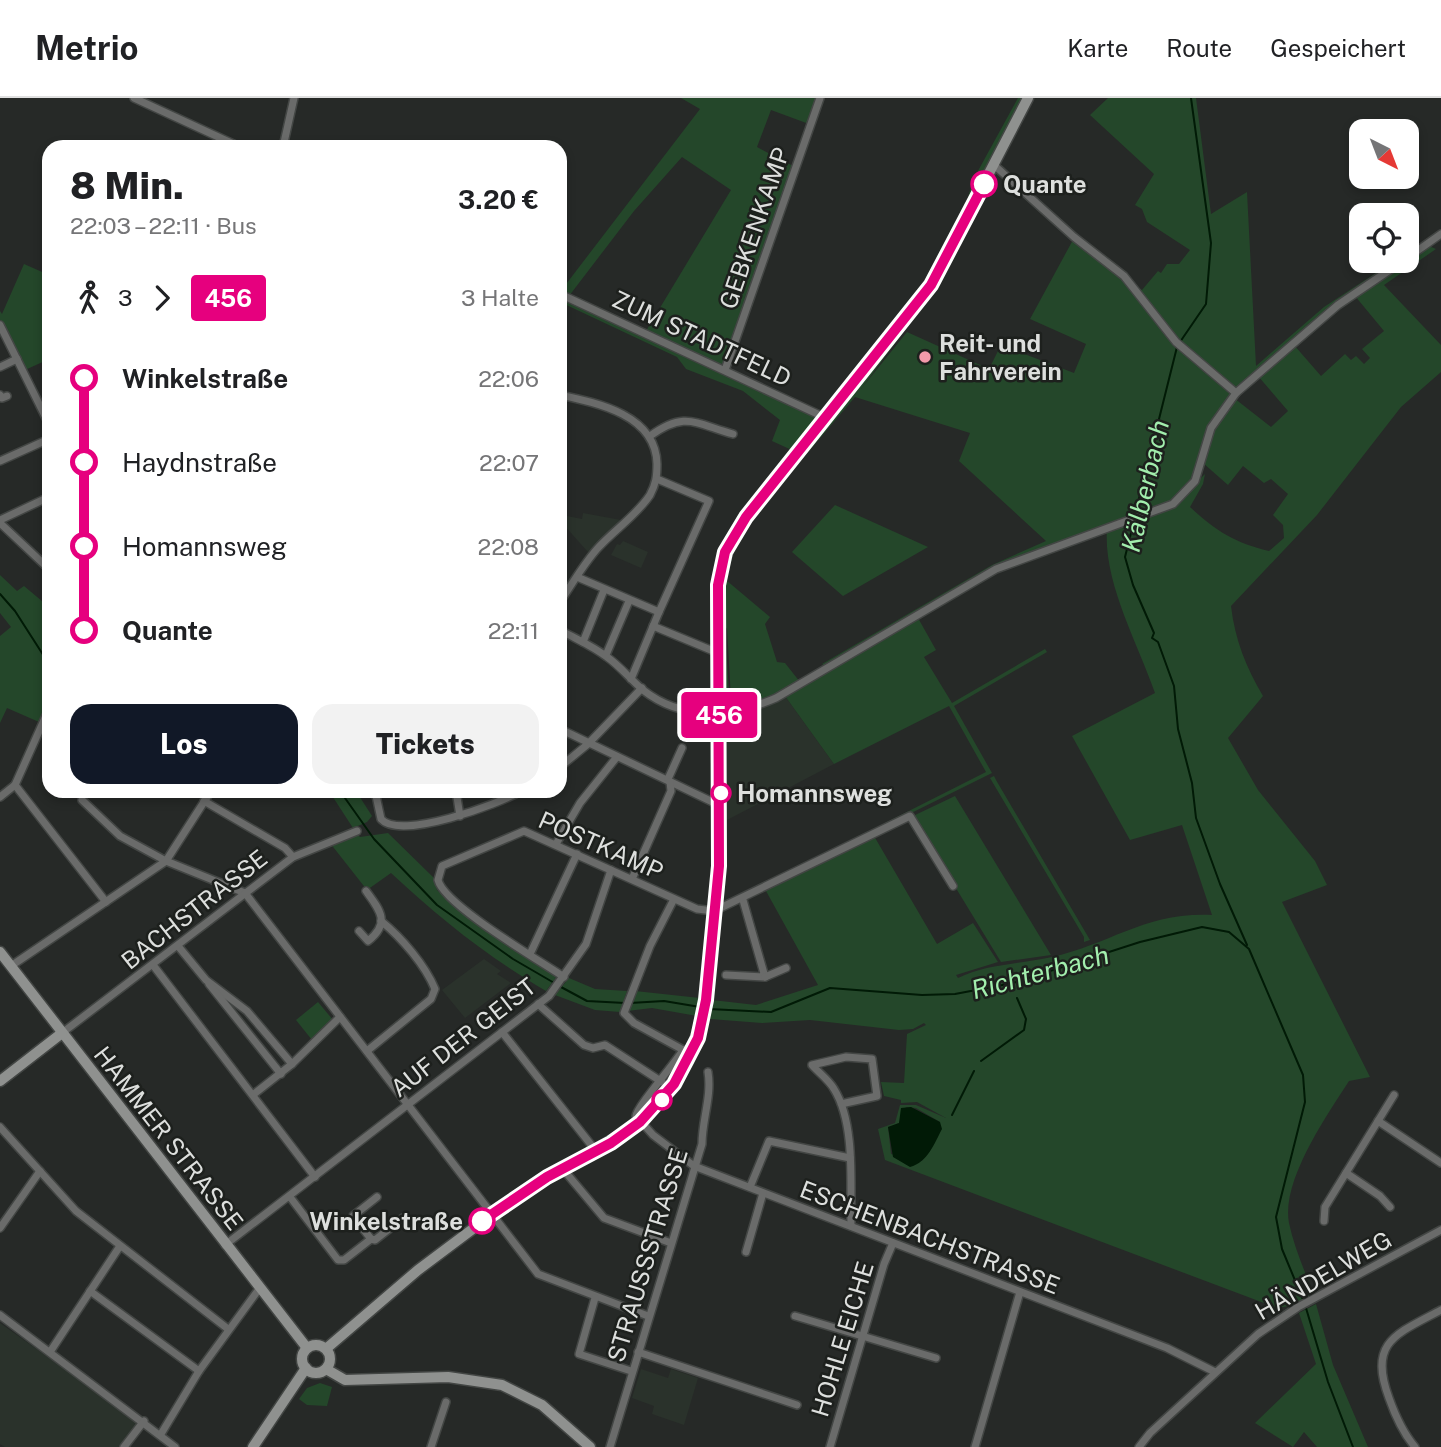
<!DOCTYPE html>
<html lang="de">
<head>
<meta charset="utf-8">
<style>
	:root { --surface:#fff; --page:#f2f2f2; --text:#202124; --muted:#757577; --line:#e0e0e0; --accent:#111827 }
	body { margin:0; font-family:"Public Sans",sans-serif; background:var(--page); color:var(--text); height:100vh; display:flex; flex-direction:column; font-size:26px; white-space:nowrap }
	* { box-sizing:border-box; margin:0 }
	p { font-size:23px; color:var(--muted) }
	.icon { flex:none; width:38px; height:38px; fill:none; stroke:currentColor; stroke-width:2; stroke-linecap:round; stroke-linejoin:round }
	.map { position:relative; flex:1; overflow:hidden }
	.panel { position:absolute; left:42px; top:42px; width:525px; height:658px; display:flex; flex-direction:column; background:var(--surface); border-radius:21px; box-shadow:0 4px 10px #0003 }
	.panel>* { flex:none }
	.badge { padding:0 14px; border-radius:5px; font-size:24px; line-height:46px }
	.needle { width:46px; rotate:138deg }
	.controls { position:absolute; left:1349px; top:21px; display:grid; gap:14px }
	.controls a { display:grid; place-items:center; width:70px; height:70px; border-radius:14px; background:var(--surface); box-shadow:0 4px 10px #0003; font-size:35px }
	.map>.badge { position:absolute; translate:-50% -50%; box-shadow:0 0 0 4px #fff }
	.legs { display:flex; align-items:center; gap:10px; height:77px; padding:0 28px; font-size:23px }
	.legs p { margin-inline-start:auto }
	.headline { display:flex; align-items:center; justify-content:space-between; height:119px; padding:0 28px }
	h1 { font-size:38px; font-weight:800; line-height:52px }
	.primary-button { display:flex; gap:14px; margin-top:auto; padding:14px 28px }
	.primary-button a { flex:1; height:80px; border-radius:21px; background:var(--accent); color:#fff; font-size:28px; font-weight:800; line-height:80px; text-align:center }
	.primary-button a+a { background:var(--page); color:var(--text) }
	ul { padding:0 28px; list-style:none }
	li { display:flex; align-items:center; gap:24px; height:84px; font-size:26px }
	li i { display:grid; place-items:center; width:10px; height:100%; margin:0 9px; background:currentColor }
	li i::after { content:''; width:18px; height:18px; margin:-9px; border:5px solid; border-radius:50%; background:var(--surface) }
	li p { margin-inline-start:auto }
	li:first-child i { background:linear-gradient(#0000 50%,currentColor 0) }
	li:last-child i { background:linear-gradient(currentColor 50%,#0000 0) }
	header { display:flex; align-items:center; gap:42px; box-sizing:border-box; height:98px; padding:0 35px; background:var(--surface); border-bottom:2px solid var(--line) }
	header strong { font-size:33px }
	nav { display:flex; gap:38px; margin-inline-start:auto; font-size:24px }
	.map>svg:first-child { display:block }
</style>
</head>
<body>
<header>
<strong>Metrio</strong>
<nav><a>Karte</a><a>Route</a><a>Gespeichert</a></nav>
</header>
<div class="map">
<svg width="1441" height="1349" viewBox="0 0 1441 1349">
	<rect width="100%" height="100%" fill="#262927"/>
	<g fill="#2a322b">
		<path d="M583,415L621,422L588,454L563,426L567,418L582,421Z"/>
		<path d="M623,443L648,454L641,470L611,457L617,446L620,447Z"/>
		<path d="M785,598L834,666L727,722V636L743,614Z"/>
		<path d="M484,861L501,873L497,876L511,885L465,920L442,892Z"/>
		<path d="M0,1225L139,1324L120,1349H5L0,1346Z"/>
		<path d="M641,1271L668,1280L671,1271L698,1280L684,1327L652,1316L654,1308L632,1300Z"/>
	</g>
	<g fill="#24472a" fill-rule="evenodd">
		<path d="M681,0H818L809,26L771,12L757,49L793,68L726,263L720,267L646,233L731,92L682,59L634,113L569,198L560,194L700,11Z"/>
		<path d="M1018,0H1024L928,185L826,314L818,313L824,311L925,183L966,106L973,82Z"/>
		<path d="M1108,0H1196L1211,116L1247,94L1256,268L1324,209L1394,163H1400L1237,290L1233,289L1183,248L1133,186L1142,192L1158,173L1161,175L1167,166H1179L1190,152L1147,124L1142,111L1135,107L1154,76L1090,17Z"/>
		<path d="M1074,140L1119,175L1174,244L1231,295L1208,329L1192,381L1172,403L996,468L826,569L822,566L992,467L1046,443L959,363L970,335L855,299L769,400L768,397L908,223L902,236L861,291L907,234L989,271L1001,247L1074,275L1086,246L1030,221Z"/>
		<path d="M1429,148L1436,151L1384,187L1441,247V274L1401,309L1317,417L1231,508C1235,542 1246,569 1263,598L1228,640L1258,692L1315,763L1327,787L1282,804L1370,979L1349,983C1327,1017 1281,1083 1289,1125C1294,1149 1305,1174 1314,1197L1295,1207L1277,1210L885,1062L878,1031L895,1025L900,1007H916L946,1020L917,1004L901,1005V1002L884,998L881,984L904,985L907,936L926,927L924,925L913,931L899,932L810,922L762,925L710,921L712,902L756,907L818,887L766,793L874,738L937,846L973,825L998,864L956,877L958,880C986,866 1021,866 1052,859C1111,846 1145,814 1212,817L1182,727L1130,742L1072,638L1155,595C1137,543 1103,484 1107,430L1174,407L1205,376L1203,386L1190,409C1216,433 1235,445 1269,453L1284,440L1283,427L1273,417L1288,396L1271,381L1264,385L1243,368L1228,387L1203,365L1213,331L1234,300L1271,329L1288,313L1258,278L1294,247L1321,278L1345,256L1351,262L1356,258L1364,266L1370,260L1362,251L1384,233L1355,198ZM906,1009L916,1010L940,1024L922,1063L891,1056L888,1029L899,1025Z"/>
		<path d="M24,166L49,177V257L47,262L25,272L0,222V213L2,216Z"/>
		<path d="M560,199L817,318L818,323L796,354L772,343L780,322L743,293L686,271L677,259L560,204Z"/>
		<path d="M764,403L734,453L726,482L770,519L765,526L777,564L785,565L800,584C778,596 755,612 731,601L727,530L725,531L729,594L727,600L723,598L720,526L723,524C708,487 742,432 764,403Z"/>
		<path d="M835,407L928,449L843,498L792,454Z"/>
		<path d="M0,477L17,493L24,488L49,509V599L39,624L7,610L0,625V538L11,529L0,515Z"/>
		<path d="M918,520L936,552L924,559L952,605L1045,551L1047,554L954,608L992,675L887,727L885,725L986,674L949,608L834,666L785,598Z"/>
		<path d="M994,678L996,682L1090,842L1084,844V839L990,680Z"/>
		<path d="M329,693H356L372,718L367,724L353,730Z"/>
		<path d="M955,698L1051,857L1001,864L954,787L956,786L913,718Z"/>
		<path d="M388,735L434,780L437,792L452,806L557,878L546,893C488,859 439,820 391,775L367,792L330,745L357,736L360,739Z"/>
		<path d="M569,880L595,891L627,893L620,914L595,912L555,897Z"/>
		<path d="M635,893L700,900L697,918L652,910L627,913Z"/>
		<path d="M318,904L333,922L312,942L296,922Z"/>
		<path d="M1316,1206L1333,1267L1368,1349H1317L1304,1334L1293,1349L1255,1325L1316,1266L1299,1215Z"/>
		<path d="M320,1285L332,1289L327,1308L307,1307L299,1301L307,1290Z"/>
	</g>
	<path fill="#011a06" d="M911,1009L940,1024L942,1031C934,1046 928,1064 910,1069L893,1059L888,1029L899,1025L901,1010Z"/>
	<g fill="none" stroke-linecap="round" stroke-linejoin="round">
		<g stroke="#011a06" stroke-width="2">
			<path d="M1180,244L1206,206L1211,145L1191,0"/>
			<path d="M1135,417L1177,249"/>
			<path d="M1134,423L1125,459L1133,487L1154,535L1152,540L1158,544L1174,588L1178,631L1192,685L1196,720L1220,786L1247,847"/>
			<path d="M0,496L15,513L49,566"/>
			<path d="M340,693L374,741L437,807L513,861L556,886"/>
			<path d="M561,889L587,903L625,905"/>
			<path d="M630,905L664,903L700,909"/>
			<path d="M709,911L771,914L830,890L922,897L955,896L1013,885L1140,844L1202,829L1229,834L1249,851L1303,977L1305,1004L1276,1119L1282,1151L1304,1204"/>
			<path d="M981,963L1024,932L1026,921L1017,900"/>
			<path d="M952,1017L974,973"/>
			<path d="M1306,1210L1328,1284L1353,1349"/>
		</g>
		<g stroke="#434644" stroke-width="10">
			<g id="street">
				<path d="M134,0L240,49"/>
				<path d="M283,49L294,0"/>
				<path d="M994,67L1074,139L1124,178L1176,244L1236,295"/>
				<path d="M1407,160L1441,136"/>
				<path d="M560,196L826,320"/>
				<path d="M0,227L49,326"/>
				<path d="M0,269L17,261"/>
				<path d="M725,272L820,0"/>
				<path d="M0,297L2,300L7,298"/>
				<path d="M560,297C598,305 656,317 657,366C657,378 656,386 650,397C637,417 613,433 597,451C583,467 572,486 560,504"/>
				<path d="M650,338C685,313 694,325 733,336"/>
				<path d="M0,363L49,341"/>
				<path d="M0,422L49,399"/>
				<path d="M0,425L49,471"/>
				<path d="M577,479L659,514L709,403L657,381"/>
				<path d="M653,528L718,555"/>
				<path d="M560,532C576,541 593,548 607,559C620,568 630,581 643,592C682,623 732,619 776,600L996,471L1173,406L1195,383L1211,330L1236,295L1338,207L1403,163"/>
				<path d="M583,544L604,492"/>
				<path d="M606,557L629,503"/>
				<path d="M631,581L659,514"/>
				<path d="M560,631L721,708"/>
				<path d="M560,669L588,646L642,590"/>
				<path d="M668,681L682,650"/>
				<path d="M15,687L106,804"/>
				<path d="M375,693L381,721C400,743 499,706 521,693"/>
				<path d="M456,693L460,718"/>
				<path d="M0,699L15,687L49,611"/>
				<path d="M82,702L120,738L166,763L211,693"/>
				<path d="M204,703L285,750L293,759"/>
				<path d="M556,746L580,705L616,660"/>
				<path d="M632,781L671,693L670,684"/>
				<path d="M674,801L650,848L624,915L634,925L685,953"/>
				<path d="M359,833L368,843C391,825 380,812 366,793"/>
				<path d="M178,848L206,882L247,913L292,966"/>
				<path d="M530,856L577,756"/>
				<path d="M153,867L315,1079"/>
				<path d="M11,868L166,763L245,795L538,1176L648,1218"/>
				<path d="M726,877L765,879L743,802"/>
				<path d="M564,879C539,862 444,807 438,782L442,768L524,733L697,811L714,813L910,718L953,788"/>
				<path d="M765,879L786,870"/>
				<path d="M209,886L281,976"/>
				<path d="M538,906L584,947L593,950L605,947L662,984"/>
				<path d="M502,934L596,1053"/>
				<path d="M62,935L293,759L357,733"/>
				<path d="M683,952C675,965 636,1010 636,1018L653,1037L694,1068L1167,1250L1215,1274"/>
				<path d="M367,953L431,901L435,891C425,867 402,840 381,823"/>
				<path d="M254,996L292,966L340,919"/>
				<path d="M841,1006L877,998L872,961L846,959L812,967C819,975 829,982 834,991C856,1026 850,1088 851,1128"/>
				<path d="M1378,1023L1441,1065"/>
				<path d="M0,1029L76,1113L228,1231"/>
				<path d="M562,1070L604,1120L671,1145"/>
				<path d="M1346,1075L1380,1098L1390,1109"/>
				<path d="M750,1089L769,1043L850,1060"/>
				<path d="M290,1099L338,1162H344L371,1141"/>
				<path d="M377,1099L353,1118L371,1141L375,1142L403,1120"/>
				<path d="M1324,1123L1325,1109L1394,997"/>
				<path d="M0,1130L40,1073"/>
				<path d="M225,1147L549,898L586,846L611,772"/>
				<path d="M746,1154L763,1095"/>
				<path d="M90,1193L199,1273"/>
				<path d="M595,1200L579,1256L631,1273"/>
				<path d="M0,1217L175,1349"/>
				<path d="M795,1218L936,1260"/>
				<path d="M50,1254L120,1148"/>
				<path d="M638,1254L797,1307"/>
				<path d="M161,1336L199,1273L259,1191"/>
				<path d="M124,1349L144,1323"/>
				<path d="M431,1349L446,1304"/>
				<path d="M610,1349L702,1046C702,1022 712,998 708,974"/>
				<path d="M830,1349L884,1166L893,1145"/>
				<path d="M975,1349L1020,1194"/>
				<path d="M1139,1349L1150,1335L1258,1236L1298,1209L1441,1132"/>
				<path d="M1415,1349C1403,1335 1395,1317 1389,1300C1368,1244 1396,1236 1441,1212"/>
			</g>
		</g>
		<g stroke="#434644" stroke-width="13">
			<g id="secondary">
				<path d="M0,854L307,1250"/>
				<path d="M0,983L62,935"/>
				<circle cx="316" cy="1261" r="14"/>
				<path d="M327,1250L418,1172L514,1100L632,1030L662,1002L688,963L704,915L719,768L717,513C718,476 725,450 746,419L931,187L1028,0"/>
				<path d="M326,1271L345,1282L448,1279L502,1287L542,1307L590,1349"/>
				<path d="M253,1349L306,1270"/>
			</g>
		</g>
		<use href="#street" stroke="#6a6b6a" stroke-width="7"/>
		<use href="#secondary" stroke="#8f918f" stroke-width="10"/>
	</g>
	<g fill="none" stroke-linecap="round" stroke-linejoin="round">
		<g stroke="#fff" stroke-width="16">
			<path id="line-1" d="M482,1123L547,1079L611,1045L640,1024L674,986L698,940L706,902L719,768L718,487L725,454L746,419L931,187L984,86"/>
		</g>
		<use href="#line-1" stroke="#e6007e" stroke-width="10"/>
	</g>
	<g fill="#fff" stroke="#e6007e" stroke-width="3.5">
		<circle cx="984" cy="86" r="12"/>
		<circle cx="721" cy="695" r="9"/>
		<circle cx="662" cy="1002" r="9"/>
		<circle cx="482" cy="1123" r="12"/>
	</g>
	<circle fill="#f39aaa" stroke="#1d201d" stroke-width="2.5" cx="925" cy="259" r="7"/>
	<g text-anchor="middle" dominant-baseline="central" stroke-width="5" stroke-linejoin="round" paint-order="stroke">
		<g font-size="24" font-weight="bold" fill="#dddfdd" stroke="#1d201d" text-anchor="start">
			<text x="1003" y="86">Quante</text>
			<text x="737" y="695">Homannsweg</text>
			<text x="463" y="1123" text-anchor="end">Winkelstraße</text>
		</g>
		<g font-size="24" fill="#dddfdd" stroke="#1d201d">
			<text transform="translate(754 130) rotate(-71)">GEBKENKAMP</text>
			<text transform="translate(702 240) rotate(25)">ZUM STADTFELD</text>
			<text transform="translate(601 747) rotate(24)">POSTKAMP</text>
			<text transform="translate(194 811) rotate(-38)">BACHSTRASSE</text>
			<text transform="translate(463 939) rotate(-38)">AUF DER GEIST</text>
			<text transform="translate(169 1040) rotate(52)">HAMMER STRASSE</text>
			<text transform="translate(930 1139) rotate(21)">ESCHENBACHSTRASSE</text>
			<text transform="translate(647 1157) rotate(-73)">STRAUSSSTRASSE</text>
			<text transform="translate(1323 1177) rotate(-30)">HÄNDELWEG</text>
			<text transform="translate(842 1241) rotate(-73)">HOHLE EICHE</text>
		</g>
		<g font-size="24" font-weight="bold" fill="#dddfdd" stroke="#1d201d" text-anchor="start">
			<text x="939" y="245">Reit- und<tspan x="939" dy="28">Fahrverein</tspan></text>
		</g>
		<g font-size="26" font-style="italic" fill="#a2eead" stroke="#1d201d">
			<text transform="translate(1145 388) rotate(-77)">Kälberbach</text>
			<text transform="translate(1040 874) rotate(-15)">Richterbach</text>
		</g>
	</g>
</svg>
<div class="controls">
<a><svg class="needle" viewBox="-14 -14 28 28"><path d="M0-13l5 13h-10z" fill="#e53935"/><path d="M0 13l5-13h-10z" fill="#757577"/></svg></a>
<a><svg class="icon" aria-label="locate" viewBox="0 0 24 24"><circle cx="12" cy="12" r="6"/><path d="M12 2v4M12 18v4M2 12h4M18 12h4"/></svg></a>
</div>
<b class="badge" style="left:719px;top:617px;background:#e6007e;color:#fff">456</b>
<section class="panel">
<div class="headline"><div><h1>8 Min.</h1><p>22:03 – 22:11 · Bus</p></div><b>3.20 €</b></div>
<div class="legs"><svg class="icon" aria-label="walk" viewBox="0 0 24 24"><circle cx="13" cy="4" r="2"/><path d="M13 8l-2 6 4 7M11 14l-3 7M7 12l3-4h3l4 4"/></svg>3<svg class="icon" aria-label="forward" viewBox="0 0 24 24"><path d="M9 5l7 7-7 7"/></svg><b class="badge" style="background:#e6007e;color:#fff">456</b><p>3 Halte</p></div>
<ul>
<li><i style="color:#e6007e"></i><b>Winkelstraße</b><p>22:06</p></li>
<li><i style="color:#e6007e"></i><span>Haydnstraße</span><p>22:07</p></li>
<li><i style="color:#e6007e"></i><span>Homannsweg</span><p>22:08</p></li>
<li><i style="color:#e6007e"></i><b>Quante</b><p>22:11</p></li>
</ul>
<div class="primary-button"><a>Los</a><a>Tickets</a></div>
</section>
</div>
</body>
</html>
